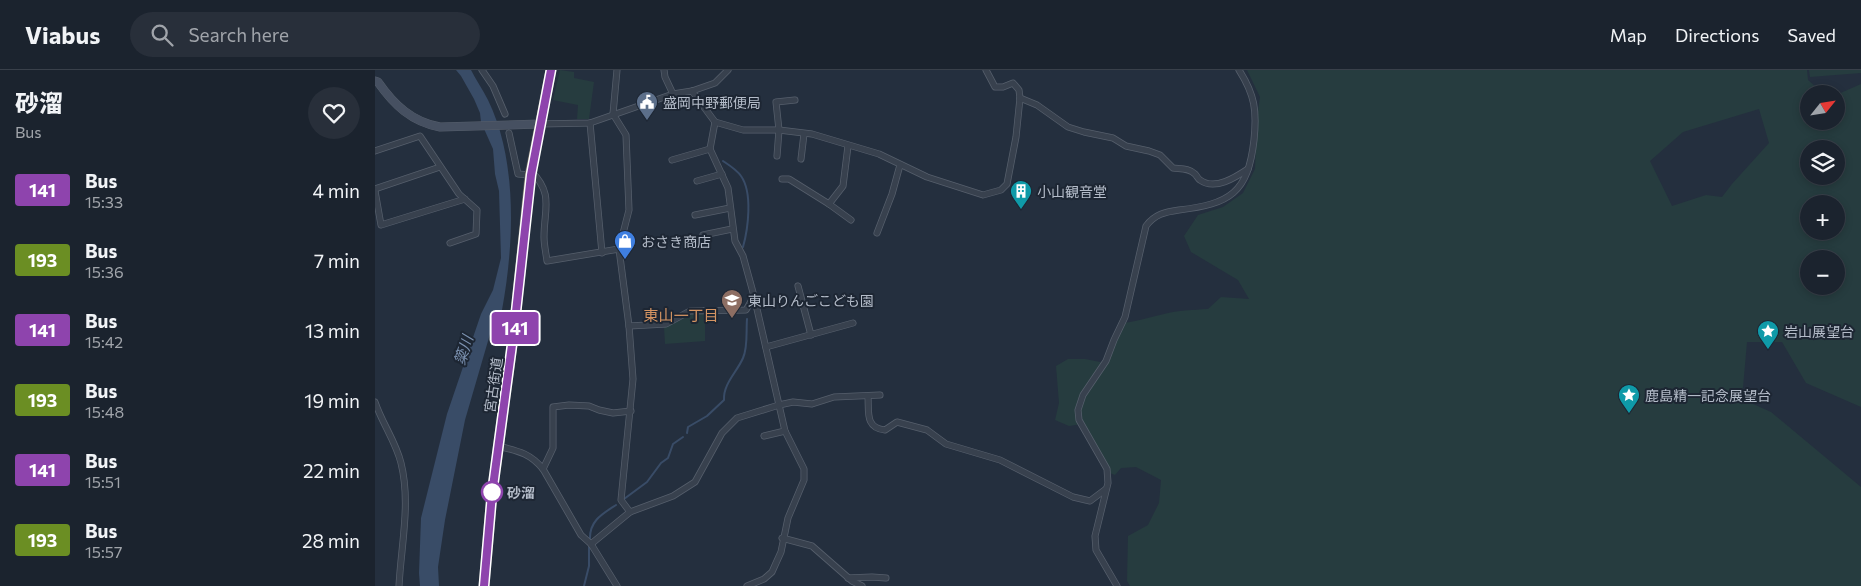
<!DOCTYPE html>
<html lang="en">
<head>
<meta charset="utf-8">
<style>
	:root { --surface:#1b232e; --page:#282f3a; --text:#f1f3f6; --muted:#a0a4aa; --line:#39404a }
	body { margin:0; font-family:Commissioner,"Noto Sans JP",sans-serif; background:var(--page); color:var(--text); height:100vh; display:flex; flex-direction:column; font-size:19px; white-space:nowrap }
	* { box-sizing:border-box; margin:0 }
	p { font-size:16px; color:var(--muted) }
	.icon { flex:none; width:28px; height:28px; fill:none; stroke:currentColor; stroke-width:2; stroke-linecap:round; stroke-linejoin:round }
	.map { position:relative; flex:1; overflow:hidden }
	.details { display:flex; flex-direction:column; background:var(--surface); width:375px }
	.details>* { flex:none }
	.badge { padding:0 10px; border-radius:4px; font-size:18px; line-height:32px }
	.needle { width:32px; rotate:60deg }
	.fabs { position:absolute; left:1425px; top:15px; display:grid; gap:10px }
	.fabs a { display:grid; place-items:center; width:45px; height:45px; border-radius:50%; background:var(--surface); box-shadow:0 2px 8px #0003,0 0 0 1px var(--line); font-size:25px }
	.map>.badge { position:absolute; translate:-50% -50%; box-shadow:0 0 0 2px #fff }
	.round { display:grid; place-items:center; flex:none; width:52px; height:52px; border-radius:26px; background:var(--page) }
	.head { display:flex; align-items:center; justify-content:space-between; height:85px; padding:0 15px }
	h1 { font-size:24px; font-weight:800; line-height:38px }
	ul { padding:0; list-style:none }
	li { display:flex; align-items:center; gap:15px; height:70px; padding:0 15px }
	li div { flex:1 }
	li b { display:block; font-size:19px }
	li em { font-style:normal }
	li .badge { min-width:55px; font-weight:700; text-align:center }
	header { display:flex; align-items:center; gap:30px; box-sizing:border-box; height:70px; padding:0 25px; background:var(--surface); border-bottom:1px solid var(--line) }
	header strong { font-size:24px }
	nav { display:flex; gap:28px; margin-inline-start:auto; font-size:18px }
	.search { width:350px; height:45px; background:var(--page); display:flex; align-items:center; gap:12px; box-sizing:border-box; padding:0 18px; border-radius:28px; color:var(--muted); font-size:19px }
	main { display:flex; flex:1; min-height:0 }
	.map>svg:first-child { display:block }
</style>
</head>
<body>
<header>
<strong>Viabus</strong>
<div class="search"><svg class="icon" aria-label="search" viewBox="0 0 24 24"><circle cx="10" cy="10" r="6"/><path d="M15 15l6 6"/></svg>Search here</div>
<nav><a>Map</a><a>Directions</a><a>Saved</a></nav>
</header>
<main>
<section class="details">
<div class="head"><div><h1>砂溜</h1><p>Bus</p></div><a class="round"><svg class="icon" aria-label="heart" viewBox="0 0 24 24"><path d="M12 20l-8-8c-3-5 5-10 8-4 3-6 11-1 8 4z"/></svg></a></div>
<ul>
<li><span class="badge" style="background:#8e44ad;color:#fff">141</span><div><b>Bus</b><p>15:33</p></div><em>4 min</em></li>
<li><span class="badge" style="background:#6b8e23;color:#fff">193</span><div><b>Bus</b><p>15:36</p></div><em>7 min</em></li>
<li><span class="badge" style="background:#8e44ad;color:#fff">141</span><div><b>Bus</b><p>15:42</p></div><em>13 min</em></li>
<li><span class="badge" style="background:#6b8e23;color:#fff">193</span><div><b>Bus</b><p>15:48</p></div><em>19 min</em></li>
<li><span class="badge" style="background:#8e44ad;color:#fff">141</span><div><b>Bus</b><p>15:51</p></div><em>22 min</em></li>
<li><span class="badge" style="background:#6b8e23;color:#fff">193</span><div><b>Bus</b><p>15:57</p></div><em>28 min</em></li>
</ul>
</section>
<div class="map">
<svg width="1486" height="516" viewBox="0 0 1486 516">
	<rect width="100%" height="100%" fill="#242f3e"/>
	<g fill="#263c3f" fill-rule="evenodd">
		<path d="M185,0L199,2V8L219,12L214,49H202L203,35L178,30Z"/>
		<path d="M872,0H1432L1433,10L1449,24H1434V51H1461V25L1486,14V337L1431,313L1407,272H1372L1367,329L1396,342L1486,417V516H755L752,511L753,466L773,455L784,433L786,410L761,397L746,398L740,405L732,402L707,354L694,356L680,350L684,333L681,296L693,289H710L730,293L749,253C763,251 775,247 789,244C803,240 818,240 833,239L846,227L874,229L863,210L816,182L809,166L823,145L848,137L868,123L880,99L882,48L885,27ZM1384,39L1394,73L1357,114L1347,127L1331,125L1297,136L1275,91L1308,62ZM1434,79H1461V106H1434ZM1434,134H1461V161H1434ZM1434,189H1461V216H1434Z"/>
		<path d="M1434,0H1486V3L1435,7Z"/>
		<path d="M316,244H330V271L290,274L289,257Z"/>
	</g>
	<path fill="#394c67" d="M81,0H96C101,10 108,20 113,30C143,91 139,175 127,240L120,247L90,350L70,450L63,497L64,516H45L44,503L46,448L72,344L106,244L118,220L126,188L124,121L120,104L118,79L106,52L105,43L99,29L86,6Z"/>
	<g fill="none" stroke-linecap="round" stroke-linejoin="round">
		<g stroke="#394c67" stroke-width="2">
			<path d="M348,91C354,95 362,100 366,106C378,123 373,159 368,177"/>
			<path d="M312,363L313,357L332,346L349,330C348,314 362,302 368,288C373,277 371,261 372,249"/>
			<path d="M249,429L272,412L286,393L293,388L298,374L308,367"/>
			<path d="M215,470C214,451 227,444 241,435"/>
			<path d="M209,516L214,496V477"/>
		</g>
		<g stroke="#565f6c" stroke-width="7">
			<g id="street">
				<path d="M107,0L118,16L130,44"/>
				<path d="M242,0L238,44L251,65L254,140L244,179"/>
				<path d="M289,0L290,7L298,24"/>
				<path d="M317,21L340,52L368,60H404L437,64L504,84L552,107L608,125L626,120L632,114L641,67L645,28L644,20L638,13L628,17H620L611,0"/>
				<path d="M645,28L662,35L693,57L709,62L738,68L751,76L774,81L785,85L798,98C806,99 814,98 820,104C822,106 823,109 825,110C840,121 861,107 873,99"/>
				<path d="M340,52L335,79L353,118L360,171L368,186L379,226L410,361L429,399V410L413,448L406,482L401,493L397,502L389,509L372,516"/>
				<path d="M215,53L227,183"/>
				<path d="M165,54L215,53L298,24L317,21L340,13L353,0"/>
				<path d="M134,63L143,104L155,105"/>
				<path d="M0,81L45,66L84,124L102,140L101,164L75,173"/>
				<path d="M402,86L404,60L401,32L420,30"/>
				<path d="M426,89L429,64"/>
				<path d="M297,90L335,79"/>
				<path d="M156,101C179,124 169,139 169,167C169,175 171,183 172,191L244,179L254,256L258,309L246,430L255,442"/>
				<path d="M407,109H414L454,134L476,150"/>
				<path d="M322,111L347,104"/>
				<path d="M0,119L65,97"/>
				<path d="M0,121L6,155L90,129"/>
				<path d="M454,134L468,116L473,76"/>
				<path d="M320,145L355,138"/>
				<path d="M502,163L517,124L525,95"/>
				<path d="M328,165L357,159"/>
				<path d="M423,216L436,265"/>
				<path d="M254,256L291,254L315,241L371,240L379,226"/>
				<path d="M391,277L478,253"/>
				<path d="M493,327C494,342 490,358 510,360L522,352L552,360L571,374L625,390L698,427L715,431L731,419"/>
				<path d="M0,332C7,353 21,372 26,393C36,433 26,476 24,516"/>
				<path d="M389,366L410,361"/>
				<path d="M123,376C143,381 155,383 168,399L206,465L216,474L242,516"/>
				<path d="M168,399L178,378V337L194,335L214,336L224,340L238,343L256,341"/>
				<path d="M407,468L437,476L477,511L487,516"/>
				<path d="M216,474L255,442L298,426L320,412L347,363L362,348L404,335L418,332L437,334L459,327L505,325"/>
				<path d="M473,508L497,507L511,508"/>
				<path d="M742,516L721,480L720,466L733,413L732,399L704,350L703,340L708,325L731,291L739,270L750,247L771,156C780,144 790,142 804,140C855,134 873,123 879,70C882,41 880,25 864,0"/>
			</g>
		</g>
		<g stroke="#565f6c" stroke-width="9">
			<path id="secondary" d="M0,11L3,12C19,35 37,52 65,57L165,54"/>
		</g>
		<g stroke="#434c59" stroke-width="11">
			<path id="highway" d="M109,516L117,424L139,261L155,105L176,0"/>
		</g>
		<use href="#street" stroke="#38414e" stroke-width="5.5"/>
		<use href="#secondary" stroke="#465061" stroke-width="8"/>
		<use href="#highway" stroke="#746855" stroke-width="10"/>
	</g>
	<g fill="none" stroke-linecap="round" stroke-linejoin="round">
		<g stroke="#fff" stroke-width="11">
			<path id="line" d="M109,516L117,424L139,260L156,105L176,0"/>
		</g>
		<use href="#line" stroke="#8e44ad" stroke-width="8"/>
	</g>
	<defs>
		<g id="civic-pin" transform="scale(1.125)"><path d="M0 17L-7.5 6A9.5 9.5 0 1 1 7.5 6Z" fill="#5c6f8a" stroke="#1d2633"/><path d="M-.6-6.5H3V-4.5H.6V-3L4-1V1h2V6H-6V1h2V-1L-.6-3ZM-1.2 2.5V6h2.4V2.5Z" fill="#fff"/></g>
		<g id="building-pin" transform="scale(1.125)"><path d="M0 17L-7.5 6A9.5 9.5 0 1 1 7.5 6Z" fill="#0f9aa8" stroke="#1d2633"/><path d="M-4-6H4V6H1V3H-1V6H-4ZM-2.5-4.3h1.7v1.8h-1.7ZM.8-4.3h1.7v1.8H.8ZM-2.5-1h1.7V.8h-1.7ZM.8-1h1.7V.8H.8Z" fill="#fff"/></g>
		<g id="shop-pin" transform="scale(1.125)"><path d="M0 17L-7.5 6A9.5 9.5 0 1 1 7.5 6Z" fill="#3f7fe0" stroke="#1d2633"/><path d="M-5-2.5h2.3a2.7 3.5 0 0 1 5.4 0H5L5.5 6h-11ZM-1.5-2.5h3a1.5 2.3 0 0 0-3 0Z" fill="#fff"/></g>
		<g id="school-pin" transform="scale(1.125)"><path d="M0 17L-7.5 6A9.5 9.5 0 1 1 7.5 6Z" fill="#8d6e63" stroke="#1d2633"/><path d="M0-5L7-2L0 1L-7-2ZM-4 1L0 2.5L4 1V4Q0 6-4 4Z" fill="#fff"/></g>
		<g id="sight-pin" transform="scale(1.125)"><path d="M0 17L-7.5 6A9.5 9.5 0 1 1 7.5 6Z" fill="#0f9aa8" stroke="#1d2633"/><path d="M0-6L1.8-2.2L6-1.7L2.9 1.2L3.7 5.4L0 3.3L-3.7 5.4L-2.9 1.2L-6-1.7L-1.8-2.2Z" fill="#fff"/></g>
	</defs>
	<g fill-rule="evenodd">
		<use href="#civic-pin" x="272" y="32"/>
		<use href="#building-pin" x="646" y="121"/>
		<use href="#shop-pin" x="250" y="171"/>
		<use href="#school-pin" x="357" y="230"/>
		<use href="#sight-pin" x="1393" y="261"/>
		<use href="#sight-pin" x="1254" y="325"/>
	</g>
	<circle fill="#fff" stroke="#8e44ad" stroke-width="2.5" cx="117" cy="422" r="10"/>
	<g text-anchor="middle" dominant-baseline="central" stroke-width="4" stroke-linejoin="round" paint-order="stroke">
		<g font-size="14" fill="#b4bcc9" stroke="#1d2633" text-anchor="start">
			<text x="288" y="32">盛岡中野郵便局</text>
			<text x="662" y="121">小山観音堂</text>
			<text x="266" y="171">おさき商店</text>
			<text x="373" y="230">東山りんごこども園</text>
			<text x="1409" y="261">岩山展望台</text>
			<text x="1270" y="325">鹿島精一記念展望台</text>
		</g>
		<g font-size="14" fill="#b4bcc9" stroke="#1d2633">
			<text transform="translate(118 315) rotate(-82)">宮古街道</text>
		</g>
		<g font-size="14" font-weight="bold" fill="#b4bcc9" stroke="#1d2633" text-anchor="start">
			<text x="132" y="422">砂溜</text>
		</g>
		<g font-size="15" fill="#d59563" stroke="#1d2633">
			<text x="306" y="245">東山一丁目</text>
		</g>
		<g font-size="15" font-style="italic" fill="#7c92b1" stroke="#1d2633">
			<text transform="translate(88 280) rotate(-73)">簗川</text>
		</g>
	</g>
</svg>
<div class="fabs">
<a><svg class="needle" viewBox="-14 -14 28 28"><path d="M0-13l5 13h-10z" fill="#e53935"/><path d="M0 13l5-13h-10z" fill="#a0a4aa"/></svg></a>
<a><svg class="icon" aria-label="layers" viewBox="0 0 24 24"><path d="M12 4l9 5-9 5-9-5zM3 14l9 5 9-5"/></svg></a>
<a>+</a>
<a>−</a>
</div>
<b class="badge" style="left:140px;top:258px;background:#8e44ad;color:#fff">141</b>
</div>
</main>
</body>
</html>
